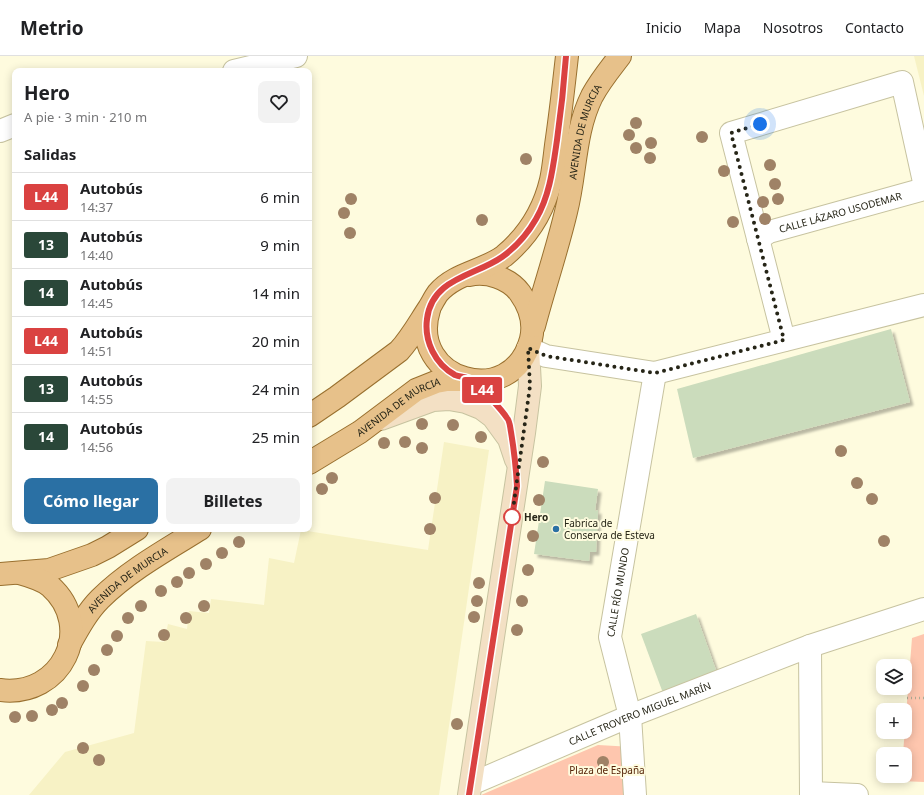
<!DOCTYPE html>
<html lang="es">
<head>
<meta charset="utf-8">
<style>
	:root { --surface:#fff; --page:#f2f2f2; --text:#202124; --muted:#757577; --line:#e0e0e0; --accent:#2a70a4 }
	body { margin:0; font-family:"Noto Sans",sans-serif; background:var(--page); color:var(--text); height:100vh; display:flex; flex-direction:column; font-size:15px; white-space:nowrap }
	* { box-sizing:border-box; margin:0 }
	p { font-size:13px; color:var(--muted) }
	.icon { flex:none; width:22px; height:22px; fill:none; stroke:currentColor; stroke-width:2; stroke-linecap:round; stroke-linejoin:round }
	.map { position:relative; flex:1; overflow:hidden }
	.drawer { position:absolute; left:12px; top:12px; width:300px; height:464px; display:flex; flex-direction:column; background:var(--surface); border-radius:8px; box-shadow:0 2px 10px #0003 }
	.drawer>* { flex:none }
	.badge { padding:0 8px; border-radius:3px; font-size:14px; line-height:26px }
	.fabs { position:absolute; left:876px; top:603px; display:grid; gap:8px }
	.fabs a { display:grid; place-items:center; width:36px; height:36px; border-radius:8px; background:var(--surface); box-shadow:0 2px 10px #0003; font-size:20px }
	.you { position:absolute; width:20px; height:20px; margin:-10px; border:3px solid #fff; border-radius:50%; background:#1a73e8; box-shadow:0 0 0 6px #1a73e833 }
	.map>.badge { position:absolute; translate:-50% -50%; box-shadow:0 0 0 2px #fff }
	h2 { padding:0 12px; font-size:15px; line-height:36px }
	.round { display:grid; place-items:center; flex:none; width:42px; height:42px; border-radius:8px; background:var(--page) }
	.summary { display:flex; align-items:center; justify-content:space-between; height:68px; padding:0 12px }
	h1 { font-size:19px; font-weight:700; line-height:30px }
	.button { display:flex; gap:8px; margin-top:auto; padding:8px 12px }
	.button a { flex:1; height:46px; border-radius:8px; background:var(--accent); color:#fff; font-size:16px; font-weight:700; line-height:46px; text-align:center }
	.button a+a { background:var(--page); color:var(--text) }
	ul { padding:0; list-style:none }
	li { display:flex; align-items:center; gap:12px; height:48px; padding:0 12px; border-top:1px solid var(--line) }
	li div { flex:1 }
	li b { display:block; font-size:15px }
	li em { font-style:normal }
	li .badge { min-width:44px; font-weight:700; text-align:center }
	header { display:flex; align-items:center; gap:24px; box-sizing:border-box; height:56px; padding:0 20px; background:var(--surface); border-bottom:1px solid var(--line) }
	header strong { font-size:19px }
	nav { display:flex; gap:22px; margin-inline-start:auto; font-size:14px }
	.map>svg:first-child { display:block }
</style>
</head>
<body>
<header>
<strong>Metrio</strong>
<nav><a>Inicio</a><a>Mapa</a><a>Nosotros</a><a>Contacto</a></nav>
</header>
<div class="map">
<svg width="924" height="739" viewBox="0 0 924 739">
	<defs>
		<filter id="shadow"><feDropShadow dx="3.5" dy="3.5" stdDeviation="1" flood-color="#0004"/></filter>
	</defs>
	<rect width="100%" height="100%" fill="#fefbde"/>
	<g fill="#f7f2c5">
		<path d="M914,0H924V40Z"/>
		<path d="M444,386L489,394L439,739H29L65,696L134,677L146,585L164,586L168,568L187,573L189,555L209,557L211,543L264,549L269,502L294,507L301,474L428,494Z"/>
	</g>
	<g fill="#fec6ae">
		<path d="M924,578V726L901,725V720H905V698H903L912,582Z"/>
		<path d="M598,689L633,691L635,739H481Z"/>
	</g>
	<g fill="#cbdcbc" filter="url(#shadow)">
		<path d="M891,273L910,346L693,402L677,333Z"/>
		<path d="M545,425L598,433L595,455L598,454L596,496H590L589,505L534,498Z"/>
		<path d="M696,558L717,617L663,637L641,578Z"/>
	</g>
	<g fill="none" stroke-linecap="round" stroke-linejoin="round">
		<g stroke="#c7c3a0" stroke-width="24">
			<g id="minor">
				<path d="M234,15L296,0"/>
				<path d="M0,75L15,69"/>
				<path id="s1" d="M758,183L769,176L924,133"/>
				<path d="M784,284L731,77L902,26L924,126"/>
				<path d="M528,292L546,300L655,317L924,249"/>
				<path d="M810,590L811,739"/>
				<path id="s2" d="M471,728L630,660L810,590L924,553"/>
				<path d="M811,737L857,739"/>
				<path id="s3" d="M635,739L630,660L610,581L655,317"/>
			</g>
		</g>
		<g stroke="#c7c3a0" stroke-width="24">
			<g id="secondary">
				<path d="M381,363L433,344L449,343L466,346L481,352L493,361L509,383L516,404"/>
				<path d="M469,739L524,377L530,330L528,292"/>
			</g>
		</g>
		<g stroke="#99702f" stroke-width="24">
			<g id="primary">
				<path d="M429,254C407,324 512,356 531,283C535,266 530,251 520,237C509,222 487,215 469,219"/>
				<path id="s4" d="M534,270C544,232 557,194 566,156C576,117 574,76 592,40C600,25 610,13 620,0"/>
				<path d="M309,360L337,341L399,295C411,282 419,267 429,252C432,247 435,241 438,237C455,217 484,215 504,200C528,180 544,154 551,124C554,110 555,95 557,82C561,54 564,27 567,0"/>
				<path id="s5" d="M309,407L360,376L416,334L436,326L447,324H467"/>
				<path d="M0,518L49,514L92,499L108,491L137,473"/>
				<path id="s6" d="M69,589C78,573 87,556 100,543C128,515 166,494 200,473"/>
				<path d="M0,634C62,642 96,571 50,530C41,523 30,520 19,517"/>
			</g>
		</g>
		<path stroke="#adaa93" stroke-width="2.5" stroke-dasharray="1 3" stroke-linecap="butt" d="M907,642H924"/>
		<use href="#minor" stroke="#fff" stroke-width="22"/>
		<use href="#secondary" stroke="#f3e0c4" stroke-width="22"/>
		<use href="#primary" stroke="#e7c18a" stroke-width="22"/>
	</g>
	<g fill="#9f8266">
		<circle cx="636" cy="67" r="6"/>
		<circle cx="629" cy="79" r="6"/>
		<circle cx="702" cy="81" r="6"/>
		<circle cx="651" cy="87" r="6"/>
		<circle cx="636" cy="92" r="6"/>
		<circle cx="650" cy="102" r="6"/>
		<circle cx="526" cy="103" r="6"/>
		<circle cx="770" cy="109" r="6"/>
		<circle cx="724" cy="115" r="6"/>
		<circle cx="775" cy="128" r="6"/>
		<circle cx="351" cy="143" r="6"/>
		<circle cx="778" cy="143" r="6"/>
		<circle cx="763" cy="146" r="6"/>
		<circle cx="344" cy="157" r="6"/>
		<circle cx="765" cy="163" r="6"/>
		<circle cx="482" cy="164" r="6"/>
		<circle cx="733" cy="166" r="6"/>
		<circle cx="350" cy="177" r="6"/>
		<circle cx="422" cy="368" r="6"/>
		<circle cx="453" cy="369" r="6"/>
		<circle cx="481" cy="381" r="6"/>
		<circle cx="405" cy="386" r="6"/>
		<circle cx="384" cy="387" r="6"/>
		<circle cx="422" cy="392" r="6"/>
		<circle cx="841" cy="395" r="6"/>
		<circle cx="543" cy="406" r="6"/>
		<circle cx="332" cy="422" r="6"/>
		<circle cx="857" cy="427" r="6"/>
		<circle cx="322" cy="433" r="6"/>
		<circle cx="435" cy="442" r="6"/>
		<circle cx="872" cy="443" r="6"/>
		<circle cx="539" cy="444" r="6"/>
		<circle cx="430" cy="473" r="6"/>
		<circle cx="533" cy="480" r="6"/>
		<circle cx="884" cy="485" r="6"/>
		<circle cx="239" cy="486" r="6"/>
		<circle cx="222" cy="497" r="6"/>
		<circle cx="206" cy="508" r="6"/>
		<circle cx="528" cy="514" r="6"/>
		<circle cx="189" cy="517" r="6"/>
		<circle cx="177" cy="526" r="6"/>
		<circle cx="479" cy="527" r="6"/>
		<circle cx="161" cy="535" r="6"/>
		<circle cx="477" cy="545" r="6"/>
		<circle cx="522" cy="545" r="6"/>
		<circle cx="141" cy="550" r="6"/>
		<circle cx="204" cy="550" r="6"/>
		<circle cx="474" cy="561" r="6"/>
		<circle cx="128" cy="562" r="6"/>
		<circle cx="186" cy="562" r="6"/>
		<circle cx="517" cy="574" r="6"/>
		<circle cx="164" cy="579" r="6"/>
		<circle cx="117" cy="580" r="6"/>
		<circle cx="107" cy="594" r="6"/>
		<circle cx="94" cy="614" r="6"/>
		<circle cx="83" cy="630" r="6"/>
		<circle cx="62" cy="647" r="6"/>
		<circle cx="52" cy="654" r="6"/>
		<circle cx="32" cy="660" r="6"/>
		<circle cx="15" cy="661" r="6"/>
		<circle cx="457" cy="668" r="6"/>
		<circle cx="83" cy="692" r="6"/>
		<circle cx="99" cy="704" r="6"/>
		<circle cx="603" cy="706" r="6"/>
	</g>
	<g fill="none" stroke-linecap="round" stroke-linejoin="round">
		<g stroke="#fff" stroke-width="9">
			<path id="line" d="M469,739L517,430C516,411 514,394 511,376C510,371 510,365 507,362C502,354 479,329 472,324C467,321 460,321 455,319C435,308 424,285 427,263C432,222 475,220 502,201C516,191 528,177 536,163C550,139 553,111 557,84C561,56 564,28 566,0"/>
		</g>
		<use href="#line" stroke="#da4241" stroke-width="6"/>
		<path stroke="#262517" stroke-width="4" stroke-dasharray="0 7.2" d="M512,461L530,330L528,292L546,300L655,317L784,284L731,77L760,68"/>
	</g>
	<circle fill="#fff" stroke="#da4241" stroke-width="2" cx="512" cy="461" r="8"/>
	<circle fill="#2a70a4" stroke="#fefbde" stroke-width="1.5" cx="556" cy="473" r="4"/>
	<g text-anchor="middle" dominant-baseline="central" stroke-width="4" stroke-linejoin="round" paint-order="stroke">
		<g font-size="10" fill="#262517" stroke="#fefbde">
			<text stroke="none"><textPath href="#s4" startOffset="201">AVENIDA DE MURCIA</textPath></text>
			<text stroke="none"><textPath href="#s1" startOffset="87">CALLE LÁZARO USODEMAR</textPath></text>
			<text stroke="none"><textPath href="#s5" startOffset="106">AVENIDA DE MURCIA</textPath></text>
			<text stroke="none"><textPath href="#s6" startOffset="89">AVENIDA DE MURCIA</textPath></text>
			<text stroke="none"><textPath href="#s3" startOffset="206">CALLE RÍO MUNDO</textPath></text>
			<text stroke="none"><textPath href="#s2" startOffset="183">CALLE TROVERO MIGUEL MARÍN</textPath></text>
		</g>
		<g font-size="10" font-weight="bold" fill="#262517" stroke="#fefbde" text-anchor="start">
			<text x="524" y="461">Hero</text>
		</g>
		<g font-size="10" fill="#262517" stroke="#fefbde" text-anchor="start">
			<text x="564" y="467">Fabrica de<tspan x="564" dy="12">Conserva de Esteva</tspan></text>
		</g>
		<g font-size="10" fill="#521f03" stroke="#fefbde">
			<text x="607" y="714">Plaza de España</text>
		</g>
	</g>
</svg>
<div class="fabs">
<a><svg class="icon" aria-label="layers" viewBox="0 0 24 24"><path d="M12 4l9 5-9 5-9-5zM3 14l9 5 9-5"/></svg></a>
<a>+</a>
<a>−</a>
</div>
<div class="you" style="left:760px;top:68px"></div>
<b class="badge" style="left:482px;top:334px;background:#da4241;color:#fff">L44</b>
<section class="drawer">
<div class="summary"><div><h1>Hero</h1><p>A pie · 3 min · 210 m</p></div><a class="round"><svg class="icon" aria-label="heart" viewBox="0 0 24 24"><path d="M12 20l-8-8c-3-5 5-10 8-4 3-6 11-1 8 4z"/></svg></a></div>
<h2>Salidas</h2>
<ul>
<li><span class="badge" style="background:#da4241;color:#fff">L44</span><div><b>Autobús</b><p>14:37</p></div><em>6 min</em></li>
<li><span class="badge" style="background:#2a4739;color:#fff">13</span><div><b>Autobús</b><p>14:40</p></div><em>9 min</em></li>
<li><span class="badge" style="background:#2a4739;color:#fff">14</span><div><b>Autobús</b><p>14:45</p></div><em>14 min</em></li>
<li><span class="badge" style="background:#da4241;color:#fff">L44</span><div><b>Autobús</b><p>14:51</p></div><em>20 min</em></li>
<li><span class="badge" style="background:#2a4739;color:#fff">13</span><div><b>Autobús</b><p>14:55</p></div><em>24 min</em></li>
<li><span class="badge" style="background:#2a4739;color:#fff">14</span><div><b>Autobús</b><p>14:56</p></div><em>25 min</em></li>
</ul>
<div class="button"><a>Cómo llegar</a><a>Billetes</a></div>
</section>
</div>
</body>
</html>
